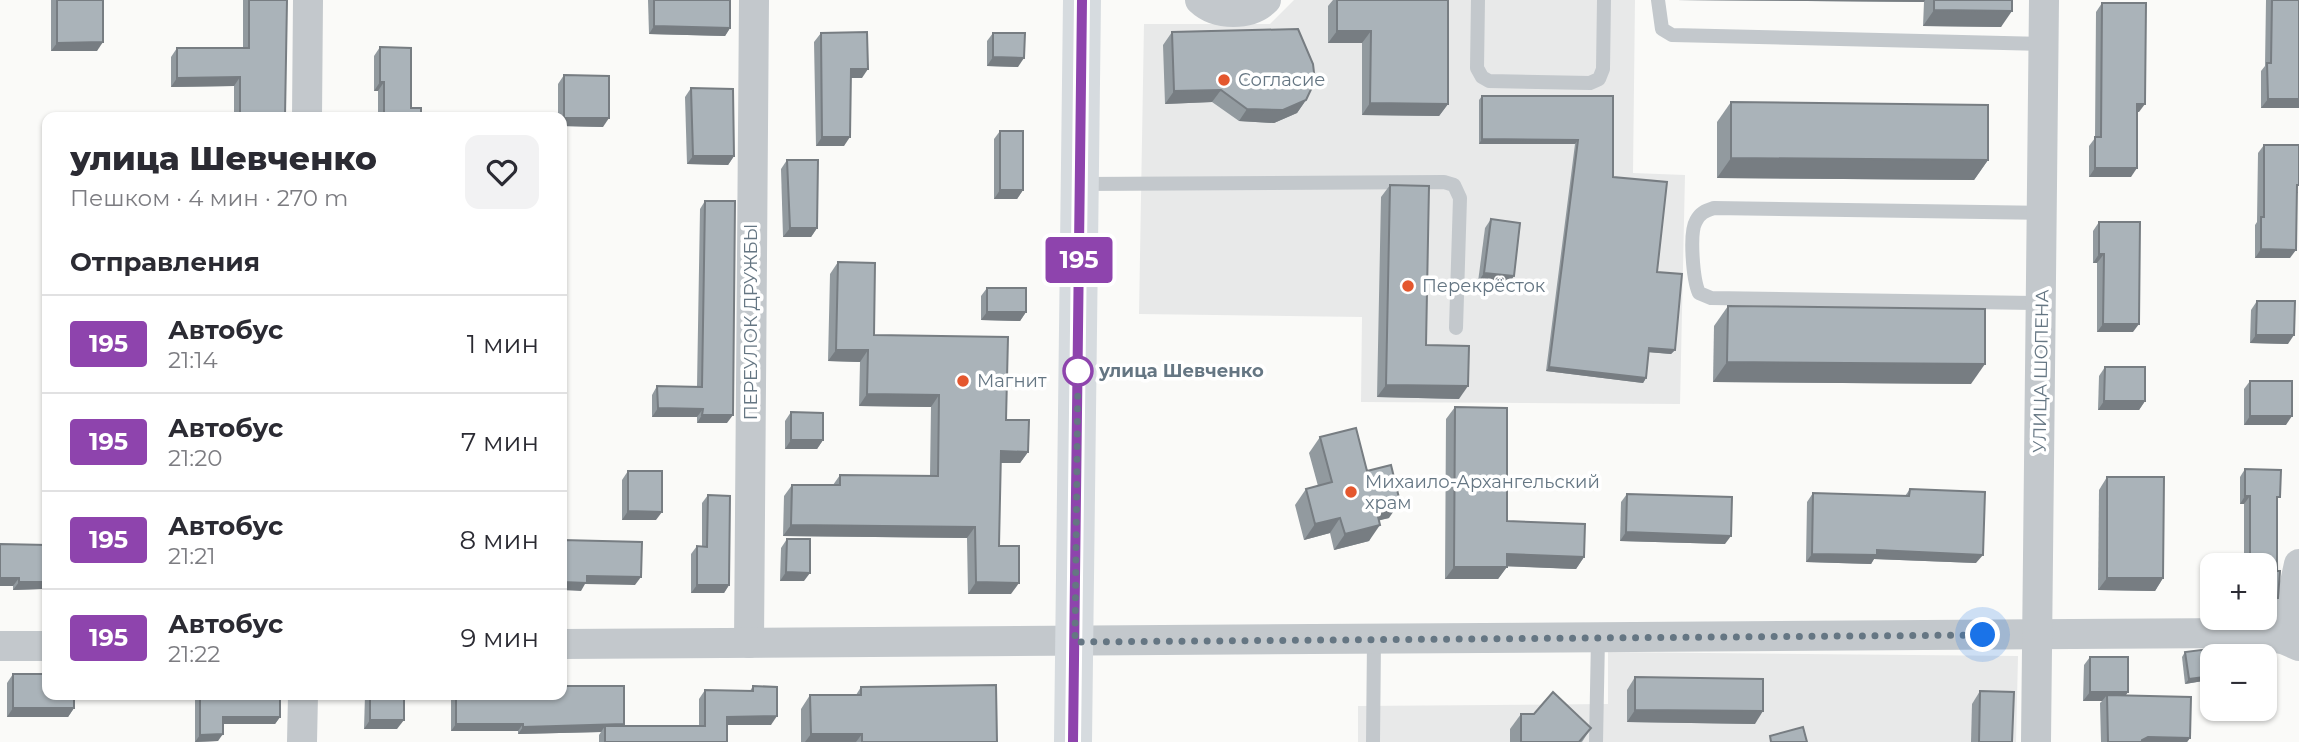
<!DOCTYPE html>
<html lang="ru">
<head>
<meta charset="utf-8">
<style>
	:root { --surface:#fff; --page:#f2f2f3; --text:#2b2b33; --muted:#7c7c81; --line:#e1e1e2 }
	body { margin:0; font-family:Montserrat,sans-serif; background:var(--page); color:var(--text); height:100vh; display:flex; flex-direction:column; font-size:26px; white-space:nowrap }
	* { box-sizing:border-box; margin:0 }
	p { font-size:23px; color:var(--muted) }
	.icon { flex:none; width:38px; height:38px; fill:none; stroke:currentColor; stroke-width:2; stroke-linecap:round; stroke-linejoin:round }
	.map { position:relative; flex:1; overflow:hidden }
	.sheet { position:absolute; left:42px; top:112px; width:525px; height:588px; display:flex; flex-direction:column; background:var(--surface); border-radius:14px; box-shadow:0 2px 5px #0004 }
	.sheet>* { flex:none }
	.badge { padding:0 14px; border-radius:5px; font-size:24px; line-height:46px }
	.fabs { position:absolute; left:2200px; top:553px; display:grid; gap:14px }
	.fabs a { display:grid; place-items:center; width:77px; height:77px; border-radius:14px; background:var(--surface); box-shadow:0 2px 5px #0004; font-size:35px }
	.you { position:absolute; width:35px; height:35px; margin:-18px; border:5px solid #fff; border-radius:50%; background:#1a73e8; box-shadow:0 0 0 10px #1a73e833 }
	.map>.badge { position:absolute; translate:-50% -50%; box-shadow:0 0 0 4px #fff }
	h2 { padding:0 28px; font-size:26px; line-height:63px }
	.round { display:grid; place-items:center; flex:none; width:74px; height:74px; border-radius:14px; background:var(--page) }
	.head { display:flex; align-items:center; justify-content:space-between; height:119px; padding:0 28px }
	h1 { font-size:33px; font-weight:800; line-height:52px }
	ul { padding:0; list-style:none }
	li { display:flex; align-items:center; gap:21px; height:98px; padding:0 28px; border-top:2px solid var(--line) }
	li div { flex:1 }
	li b { display:block; font-size:26px }
	li em { font-style:normal }
	li .badge { min-width:77px; font-weight:700; text-align:center }
	.map>svg:first-child { display:block }
</style>
</head>
<body>
<div class="map">
<svg width="2299" height="742" viewBox="0 0 2299 742">
	<rect width="100%" height="100%" fill="#fafaf8"/>
	<g fill="#e8e9e9">
		<path d="M1294,0H1635L1633,173L1685,175L1680,404L1361,402L1362,317L1139,314L1144,24H1270Z"/>
		<path d="M1608,652L2018,656L2016,742H1358V706L1608,704Z"/>
	</g>
	<g fill="none" stroke-linecap="round" stroke-linejoin="round">
		<g stroke="#c3c8cc" stroke-width="14">
			<path d="M1478,0L1477,68L1482,77L1489,81L1590,83L1599,79L1603,69L1604,0"/>
			<path d="M1658,0L1662,29L1672,35L2044,44"/>
			<path d="M1082,184L1444,182L1454,185L1460,198L1456,328"/>
			<path d="M2042,303L1711,298L1699,293C1693,280 1689,233 1696,221C1700,213 1705,211 1714,208L2043,213"/>
			<path d="M1373,742L1374,640"/>
			<path d="M1596,742L1598,638"/>
		</g>
		<g stroke="#c3c8cc" stroke-width="30">
			<path d="M1200,0C1217,16 1250,16 1266,0"/>
			<path d="M307,117L308,0"/>
			<path d="M2283,639L2299,564"/>
			<path d="M749,643L754,0"/>
			<path d="M562,644L2235,633L2283,639L2299,646"/>
			<path d="M0,646H47"/>
			<path d="M302,742L303,695"/>
			<path d="M2036,742L2044,0"/>
		</g>
		<path stroke="#d6dbdf" stroke-width="38" d="M1073,742L1082,0"/>
	</g>
	<g fill="#929a9f">
		<path d="M51,0H103L97,51H51Z"/>
		<path d="M243,0H287L285,117H234V86L171,87V57L177,48H243Z"/>
		<path d="M648,0H730V28L725,36L649,34Z"/>
		<path d="M1333,0H1448V104L1439,116L1362,115V43H1328V6Z"/>
		<path d="M1675,0H2012L2001,27L1923,26L1924,2Z"/>
		<path d="M2266,0H2299V108H2261V71L2265,66Z"/>
		<path d="M2102,3L2139,112H2137L2131,177H2089V146L2095,138L2096,12Z"/>
		<path d="M1172,32L1306,100L1297,113L1274,123L1239,121L1212,102L1165,104L1163,45Z"/>
		<path d="M821,33L862,78H851L844,146H816L814,42Z"/>
		<path d="M993,33L1018,67L987,66V41Z"/>
		<path d="M380,47L411,108L421,117H378V91H374V56Z"/>
		<path d="M564,75L603,127L562,126V117H558V84Z"/>
		<path d="M691,88L734,156L728,165L687,164L685,97Z"/>
		<path d="M1482,96H1613V177L1657,272L1675,350L1671,354L1649,352L1646,378L1643,383L1546,371L1575,144H1479V100Z"/>
		<path d="M1731,102L1988,160L1974,180L1717,178V122Z"/>
		<path d="M1000,131L1023,190L1017,199H994V139Z"/>
		<path d="M2264,145L2298,193H2297L2290,258H2255V225L2257,222L2258,153Z"/>
		<path d="M787,160L817,228L811,237H783L781,169Z"/>
		<path d="M1390,185L1426,345L1459,399L1377,397L1381,197Z"/>
		<path d="M705,201L727,423H697V417H652V395L657,386L697,387L700,209Z"/>
		<path d="M1491,219L1508,285L1478,282L1485,228Z"/>
		<path d="M2099,222L2133,332H2097V263H2093V231Z"/>
		<path d="M838,262L874,335L1006,420L1028,452L1020,463H1000L999,546L1011,594H968L967,538L783,536L784,496L792,485H833L840,475L930,476L931,407L859,406L860,362L828,361L830,274Z"/>
		<path d="M987,288L1026,312L1020,321L981,320V296Z"/>
		<path d="M2257,301L2288,344L2250,343L2251,310Z"/>
		<path d="M1728,306L1971,384L1713,382L1714,326Z"/>
		<path d="M2105,367L2145,401L2139,410H2098L2099,376Z"/>
		<path d="M2250,381L2286,425H2244V389Z"/>
		<path d="M1455,407L1507,521L1584,557L1576,569L1507,566L1498,579H1445L1446,419Z"/>
		<path d="M791,412L823,440L817,449H785V421Z"/>
		<path d="M1320,437L1367,471L1389,518L1379,520L1369,541L1334,550L1330,533L1304,540L1295,505L1306,489L1318,486L1309,453Z"/>
		<path d="M2245,469L2277,502L2278,598L2272,606L2264,565H2244V504H2240V477Z"/>
		<path d="M628,471L656,520H622V480Z"/>
		<path d="M2107,477L2163,578L2155,591L2098,590L2099,490Z"/>
		<path d="M1910,489L1976,563L1874,559L1871,564L1806,562L1807,502L1813,493L1905,496Z"/>
		<path d="M1627,494L1725,544L1620,541L1621,502Z"/>
		<path d="M708,495L729,585L724,593H691V554L697,546L702,547V503Z"/>
		<path d="M787,539L804,581H780L781,548Z"/>
		<path d="M0,544L47,545V582L42,589L13,590V586H0Z"/>
		<path d="M2185,652L2209,680L2185,684L2182,657Z"/>
		<path d="M2090,657L2128,692L2126,695L2190,738L2187,742H2101L2100,703L2102,701H2083L2084,665Z"/>
		<path d="M13,674L74,708L68,717H7V683Z"/>
		<path d="M1635,677L1755,724L1627,722V690Z"/>
		<path d="M753,686L771,725H727V742H599V735L601,732L518,734V731H451V697L452,695H562L624,724L623,726H699V699L705,690L750,691Z"/>
		<path d="M861,687L997,742H801V709L810,695H856Z"/>
		<path d="M1980,691L2012,742H1971L1972,704Z"/>
		<path d="M195,695H280V717L275,724H223L218,741L195,742Z"/>
		<path d="M365,695H404L397,729H364Z"/>
		<path d="M1521,714L1591,728L1582,742H1510V729Z"/>
	</g>
	<g fill="#777d82">
		<path d="M1675,0H1925L1924,2Z"/>
		<path d="M1934,10L2012,11L2001,27L1923,26Z"/>
		<path d="M654,26L730,28L725,36L649,34Z"/>
		<path d="M1337,31H1371L1362,43H1328Z"/>
		<path d="M103,42L97,51H51L57,43Z"/>
		<path d="M993,57L1024,58L1018,67L987,66Z"/>
		<path d="M851,69H868L862,78H845Z"/>
		<path d="M240,77L234,86L171,87L177,78Z"/>
		<path d="M380,82H384L378,91H374Z"/>
		<path d="M1221,90L1212,102L1165,104L1174,91Z"/>
		<path d="M2268,99H2299V108H2261Z"/>
		<path d="M1306,100L1297,113L1274,123L1239,121L1247,109Z"/>
		<path d="M1370,103L1448,104L1439,116L1362,115Z"/>
		<path d="M2137,104H2145L2139,112H2131Z"/>
		<path d="M564,118H609L603,127L562,126V121Z"/>
		<path d="M822,137H850L844,146H816Z"/>
		<path d="M1482,139L1578,140L1575,144H1479Z"/>
		<path d="M693,156H734L728,165L687,164Z"/>
		<path d="M1731,158L1988,160L1974,180L1717,178Z"/>
		<path d="M2095,168H2137L2131,177H2089Z"/>
		<path d="M1000,190H1023L1017,199H994Z"/>
		<path d="M790,228H817L811,237H783Z"/>
		<path d="M2261,249L2296,250L2290,258H2255Z"/>
		<path d="M2099,254H2104L2097,263H2093Z"/>
		<path d="M1484,273L1514,276L1508,285L1478,282Z"/>
		<path d="M987,312H1026L1020,321L981,320Z"/>
		<path d="M2103,324H2139L2133,332H2097Z"/>
		<path d="M2256,335H2294L2288,344L2250,343Z"/>
		<path d="M1649,348L1675,350L1671,354L1646,352Z"/>
		<path d="M836,350H868L860,362L828,361Z"/>
		<path d="M1727,362L1985,364L1971,384L1713,382Z"/>
		<path d="M1549,367L1646,378L1643,383L1546,371Z"/>
		<path d="M1386,385L1468,386L1459,399L1377,397Z"/>
		<path d="M867,394L939,395L931,407L859,406Z"/>
		<path d="M2104,401H2145L2139,410H2098Z"/>
		<path d="M658,408L703,409L697,417H652Z"/>
		<path d="M702,415H733L727,423H697Z"/>
		<path d="M2250,416H2292L2286,425H2244Z"/>
		<path d="M791,440H823L817,449H785Z"/>
		<path d="M1001,451L1028,452L1020,463H993Z"/>
		<path d="M2245,496H2250L2244,504H2240Z"/>
		<path d="M1400,502L1389,518L1365,524L1376,508Z"/>
		<path d="M628,511L662,512L656,520H622Z"/>
		<path d="M1340,518L1330,533L1304,540L1315,524Z"/>
		<path d="M791,525L975,527L967,538L783,536Z"/>
		<path d="M1380,525L1369,541L1334,550L1345,534Z"/>
		<path d="M1626,532L1731,536L1725,544L1620,541Z"/>
		<path d="M1877,550L1983,555L1976,563L1874,559L1871,564L1806,562L1812,554Z"/>
		<path d="M1507,554L1584,557L1576,569L1498,566Z"/>
		<path d="M1454,567H1507L1498,579H1445Z"/>
		<path d="M786,572L810,573L804,581H780Z"/>
		<path d="M587,576L641,577L635,585L585,584L581,591L562,590V582Z"/>
		<path d="M0,578H19L13,586H0Z"/>
		<path d="M2107,578H2163L2155,591L2098,590Z"/>
		<path d="M19,582H47L42,589L13,590Z"/>
		<path d="M976,582L1019,583L1011,594H968Z"/>
		<path d="M697,585H729L724,593H691Z"/>
		<path d="M2264,598H2278L2272,606H2264Z"/>
		<path d="M2212,676L2209,680L2185,684L2189,679Z"/>
		<path d="M2090,692H2128L2121,701L2107,695L2102,701H2083Z"/>
		<path d="M13,708H74L68,717H7Z"/>
		<path d="M1635,710L1763,711L1755,724L1627,722Z"/>
		<path d="M777,716L771,725H721L727,717Z"/>
		<path d="M223,717H280L275,724H218Z"/>
		<path d="M370,720H404L397,729H364Z"/>
		<path d="M456,724H523L518,731H451Z"/>
		<path d="M624,724L619,731L605,726L601,732L518,734L523,727Z"/>
		<path d="M223,734L218,741L195,742L200,735Z"/>
		<path d="M811,734H862L856,742H805Z"/>
		<path d="M2148,737L2190,738L2187,742H2140L2142,740Z"/>
	</g>
	<g fill="#aab3b9" stroke="#777d82" stroke-width="2">
		<path d="M57,0H103V42L57,43Z"/>
		<path d="M249,0H287L285,117H240V77L177,78V48H249Z"/>
		<path d="M654,0H730V28L654,26Z"/>
		<path d="M1337,0H1448V104L1370,103L1371,31H1337Z"/>
		<path d="M1934,0H2012V11L1934,10Z"/>
		<path d="M2272,0H2299V99H2268L2267,63H2271Z"/>
		<path d="M2102,3H2146L2145,104H2137V168H2095V137H2101Z"/>
		<path d="M1298,29L1313,64L1315,81L1306,100L1283,110L1247,109L1221,90L1174,91L1172,32Z"/>
		<path d="M867,32L868,69H851L850,137H822L821,33Z"/>
		<path d="M993,33H1025L1024,58L993,57Z"/>
		<path d="M380,47L411,48V108H421V117H384V82H380Z"/>
		<path d="M564,75L609,76V118H564Z"/>
		<path d="M691,88L733,89L734,156H693Z"/>
		<path d="M1482,96H1613V177L1667,182L1657,272L1682,274L1675,350L1649,348L1646,378L1549,367L1578,140L1482,139Z"/>
		<path d="M1731,102L1988,105V160L1731,158Z"/>
		<rect x="1000" y="131" width="23" height="59"/>
		<path d="M2264,145H2299V185H2297L2296,250L2261,249V217H2264Z"/>
		<path d="M787,160H818L817,228H790Z"/>
		<path d="M1390,185L1429,186L1426,345L1469,346L1468,386L1386,385Z"/>
		<path d="M705,201H735L733,415H702L703,409L658,408L657,386L702,387Z"/>
		<path d="M1491,219L1520,223L1514,276L1484,273Z"/>
		<path d="M2099,222H2140L2139,324H2103L2104,254H2099Z"/>
		<path d="M838,262L875,263L874,335L1008,337L1006,420H1029L1028,452L1001,451L999,546H1019V583L976,582L975,527L791,525L792,485H840V475L938,476L939,395L867,394L868,350H836Z"/>
		<rect x="987" y="288" width="39" height="24"/>
		<path d="M2257,301H2295L2294,335H2256Z"/>
		<path d="M1728,306L1985,309V364L1727,362Z"/>
		<path d="M2105,367H2145V401H2104Z"/>
		<rect x="2250" y="381" width="42" height="35"/>
		<path d="M1455,407L1507,408V521L1585,524L1584,557L1507,554V567H1454Z"/>
		<path d="M791,412L823,413V440H791Z"/>
		<path d="M1356,428L1367,471L1391,465L1400,502L1376,508L1380,525L1345,534L1340,518L1315,524L1306,489L1332,482L1320,437Z"/>
		<path d="M2245,469L2281,470L2280,497H2277V571H2280L2278,598H2264V565H2250V496H2245Z"/>
		<path d="M628,471H662V512L628,511Z"/>
		<path d="M2107,477H2164L2163,578H2107Z"/>
		<path d="M1910,489L1985,492L1983,555L1877,550V555L1812,554L1813,493L1909,496Z"/>
		<path d="M1627,494L1732,497L1731,536L1626,532Z"/>
		<path d="M708,495L730,496L729,585H697V546L707,547Z"/>
		<path d="M787,539H810V573L786,572Z"/>
		<path d="M562,540L642,542L641,577L587,576V583L562,582Z"/>
		<path d="M0,544L47,545V582H19V578H0Z"/>
		<path d="M2209,649L2212,676L2189,679L2185,652Z"/>
		<rect x="2090" y="657" width="38" height="35"/>
		<path d="M13,674H47V695H74V708H13Z"/>
		<path d="M1635,677L1763,679V711L1635,710Z"/>
		<path d="M996,685L997,742H862V734H811L810,695H861V687Z"/>
		<path d="M562,686H624V724L523,727V724H456V695H562Z"/>
		<path d="M753,686L777,687V716L727,717V742H605V726H705V690L753,691Z"/>
		<path d="M1980,691L2014,692L2012,742H1979Z"/>
		<path d="M1553,692L1591,728L1579,742H1521V714H1534Z"/>
		<path d="M200,695H280V717H223V734L200,735Z"/>
		<rect x="370" y="695" width="34" height="25"/>
		<path d="M2107,695L2191,697L2190,738L2148,737L2142,740V742H2108Z"/>
		<path d="M1803,727L1807,742H1771L1770,736Z"/>
	</g>
	<g fill="none" stroke-linecap="round" stroke-linejoin="round">
		<g stroke="#fff" stroke-width="16">
			<path id="line" d="M1073,742L1082,0"/>
		</g>
		<use href="#line" stroke="#8e44ad" stroke-width="10"/>
		<path stroke="#657683" stroke-width="7" stroke-dasharray="0 12.6" d="M1078,371L1075,642L1983,635"/>
	</g>
	<g fill="#e4572e" stroke="#fff" stroke-width="2.5">
		<circle cx="1224" cy="80" r="7"/>
		<circle cx="1408" cy="286" r="7"/>
		<circle cx="963" cy="381" r="7"/>
		<circle cx="1351" cy="492" r="7"/>
	</g>
	<circle fill="#fff" stroke="#8e44ad" stroke-width="3.5" cx="1078" cy="371" r="14"/>
	<g text-anchor="middle" dominant-baseline="central" stroke-width="7" stroke-linejoin="round" paint-order="stroke">
		<g font-size="18" fill="#657683" stroke="#fff" text-anchor="start">
			<text x="1238" y="80">Согласие</text>
			<text x="1422" y="286">Перекрёсток</text>
			<text x="977" y="381">Магнит</text>
			<text x="1365" y="482">Михаило-Архангельский<tspan x="1365" dy="21">храм</tspan></text>
		</g>
		<g font-size="18" fill="#657683" stroke="#fff">
			<text transform="translate(751 322) rotate(-90)">ПЕРЕУЛОК ДРУЖБЫ</text>
			<text transform="translate(2041 371) rotate(-89)">УЛИЦА ШОПЕНА</text>
		</g>
		<g font-size="18" font-weight="bold" fill="#657683" stroke="#fff" text-anchor="start">
			<text x="1099" y="371">улица Шевченко</text>
		</g>
	</g>
</svg>
<div class="fabs">
<a>+</a>
<a>−</a>
</div>
<div class="you" style="left:1983px;top:635px"></div>
<b class="badge" style="left:1079px;top:260px;background:#8e44ad;color:#fff">195</b>
<section class="sheet">
<div class="head"><div><h1>улица Шевченко</h1><p>Пешком · 4 мин · 270 m</p></div><a class="round"><svg class="icon" aria-label="heart" viewBox="0 0 24 24"><path d="M12 20l-8-8c-3-5 5-10 8-4 3-6 11-1 8 4z"/></svg></a></div>
<h2>Отправления</h2>
<ul>
<li><span class="badge" style="background:#8e44ad;color:#fff">195</span><div><b>Автобус</b><p>21:14</p></div><em>1 мин</em></li>
<li><span class="badge" style="background:#8e44ad;color:#fff">195</span><div><b>Автобус</b><p>21:20</p></div><em>7 мин</em></li>
<li><span class="badge" style="background:#8e44ad;color:#fff">195</span><div><b>Автобус</b><p>21:21</p></div><em>8 мин</em></li>
<li><span class="badge" style="background:#8e44ad;color:#fff">195</span><div><b>Автобус</b><p>21:22</p></div><em>9 мин</em></li>
</ul>
</section>
</div>
</body>
</html>
